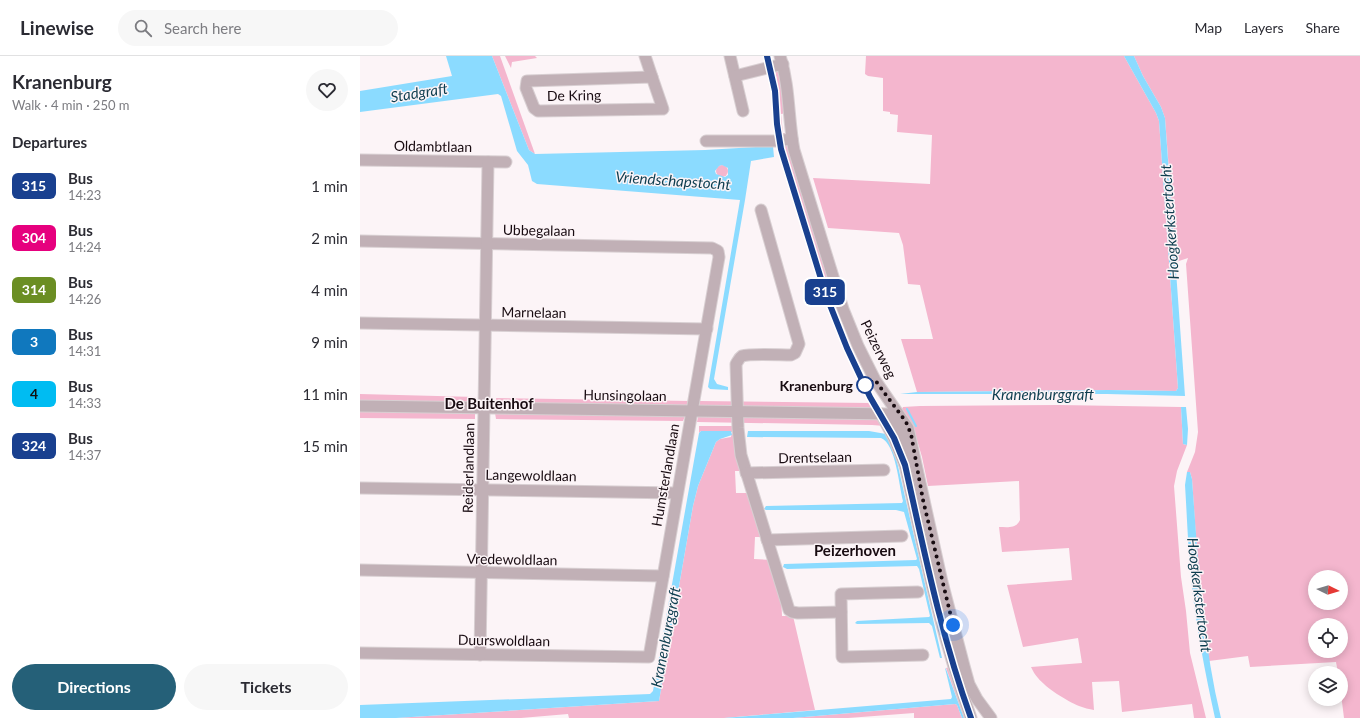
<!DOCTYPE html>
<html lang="en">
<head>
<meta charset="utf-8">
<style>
	:root { --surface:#fff; --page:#f7f7f7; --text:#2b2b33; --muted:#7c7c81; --line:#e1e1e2; --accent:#256078 }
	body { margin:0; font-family:Lato,sans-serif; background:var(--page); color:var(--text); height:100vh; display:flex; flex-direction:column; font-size:15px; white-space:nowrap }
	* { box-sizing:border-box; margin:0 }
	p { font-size:13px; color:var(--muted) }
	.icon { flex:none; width:22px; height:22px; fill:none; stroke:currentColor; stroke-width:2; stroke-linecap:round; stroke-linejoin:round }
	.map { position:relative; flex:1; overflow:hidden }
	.side { display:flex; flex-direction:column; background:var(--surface); width:360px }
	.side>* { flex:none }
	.badge { padding:0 8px; border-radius:6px; font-size:14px; line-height:26px }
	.needle { width:26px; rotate:95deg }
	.controls { position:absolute; left:948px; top:514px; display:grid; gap:8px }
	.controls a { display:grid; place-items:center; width:40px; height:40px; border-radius:50%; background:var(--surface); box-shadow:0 2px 10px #0003; font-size:20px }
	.you { position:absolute; width:20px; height:20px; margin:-10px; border:3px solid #fff; border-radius:50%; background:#1a73e8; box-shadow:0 0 0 6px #1a73e833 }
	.map>.badge { position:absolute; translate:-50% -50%; box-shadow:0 0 0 2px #fff }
	h2 { padding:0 12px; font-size:15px; line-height:36px }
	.round { display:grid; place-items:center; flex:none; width:42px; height:42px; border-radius:21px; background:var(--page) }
	.overview { display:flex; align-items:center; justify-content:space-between; height:68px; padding:0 12px }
	h1 { font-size:19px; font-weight:700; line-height:30px }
	.button { display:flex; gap:8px; margin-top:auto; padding:8px 12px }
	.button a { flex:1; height:46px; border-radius:24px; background:var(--accent); color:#fff; font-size:16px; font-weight:700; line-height:46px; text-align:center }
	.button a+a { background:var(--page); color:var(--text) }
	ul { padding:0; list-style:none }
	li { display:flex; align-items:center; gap:12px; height:52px; padding:0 12px }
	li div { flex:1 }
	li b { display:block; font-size:15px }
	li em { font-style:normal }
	li .badge { min-width:44px; font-weight:700; text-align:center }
	header { display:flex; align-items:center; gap:24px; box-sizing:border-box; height:56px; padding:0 20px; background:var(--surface); border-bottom:1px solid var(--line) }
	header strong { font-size:19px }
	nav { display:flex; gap:22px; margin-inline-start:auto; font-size:14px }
	.search { width:280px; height:36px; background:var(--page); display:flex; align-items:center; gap:10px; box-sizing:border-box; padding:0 14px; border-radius:22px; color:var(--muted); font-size:15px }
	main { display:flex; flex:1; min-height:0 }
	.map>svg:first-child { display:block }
</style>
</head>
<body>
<header>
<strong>Linewise</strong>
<div class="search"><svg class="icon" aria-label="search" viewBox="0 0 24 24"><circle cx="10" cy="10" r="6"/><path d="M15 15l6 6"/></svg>Search here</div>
<nav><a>Map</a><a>Layers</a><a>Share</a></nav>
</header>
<main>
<section class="side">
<div class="overview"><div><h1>Kranenburg</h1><p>Walk · 4 min · 250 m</p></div><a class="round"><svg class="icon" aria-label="heart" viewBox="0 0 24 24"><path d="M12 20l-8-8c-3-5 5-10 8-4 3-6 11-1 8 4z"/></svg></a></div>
<h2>Departures</h2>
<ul>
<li><span class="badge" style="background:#19408f;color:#fff">315</span><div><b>Bus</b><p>14:23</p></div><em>1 min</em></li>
<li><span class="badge" style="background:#e6007e;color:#fff">304</span><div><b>Bus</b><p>14:24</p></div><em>2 min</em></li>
<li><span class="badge" style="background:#6b8e23;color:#fff">314</span><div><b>Bus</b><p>14:26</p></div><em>4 min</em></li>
<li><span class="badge" style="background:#1078be;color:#fff">3</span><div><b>Bus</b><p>14:31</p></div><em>9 min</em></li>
<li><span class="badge" style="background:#00bcf2;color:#111">4</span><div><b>Bus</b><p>14:33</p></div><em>11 min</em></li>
<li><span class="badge" style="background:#19408f;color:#fff">324</span><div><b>Bus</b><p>14:37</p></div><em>15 min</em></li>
</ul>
<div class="button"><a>Directions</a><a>Tickets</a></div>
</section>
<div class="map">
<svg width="1000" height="662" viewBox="0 0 1000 662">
	<rect width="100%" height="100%" fill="#fcf4f7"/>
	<g fill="#f4b6ce" fill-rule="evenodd">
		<path d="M132,0H140L175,98L169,94Z"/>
		<path d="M145,0H175L177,2L152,6L151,12Z"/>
		<path d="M506,0H764L796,57L799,65L818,332L816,335L748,334L557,336L541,283H573L560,229L548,228L543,189L539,177L468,172L453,122L570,128L572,79L537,76L538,59L530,58V56L523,55V22L508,20L505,18Z"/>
		<path d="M774,0H1000V662H984L981,638V617H978L976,606L890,611L888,600L849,605L839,525L832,423L830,416H827L835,396L838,376L826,208L828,202L816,206L805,62L801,51L783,20ZM955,521H981V547H955ZM955,569H981V595H955Z"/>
		<path d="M415,13L419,14L427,57L421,58L423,77H428L423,83L420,65L419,38Z"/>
		<path d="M424,87H428L512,329L491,293L471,246L430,114Z"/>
		<circle cx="362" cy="115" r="6"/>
		<path d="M0,338L116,341V348L0,344Z"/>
		<path d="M136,342L331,345L330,350L137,348Z"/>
		<path d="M340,345L511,347L516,354L339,351Z"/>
		<path d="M699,349L821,351L823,388L827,389L817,415L814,430L821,521L826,555L830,597L846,662H834L832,648L762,656L759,625L732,626L734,654C729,653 724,652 719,650C707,645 686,632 678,622C675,619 673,615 671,611L722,607L718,582L663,591L647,529L712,524L709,492L642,496L639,471C647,471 656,473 660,464L659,425L568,430L562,401L552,367L542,353L543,351L560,350Z"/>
		<path d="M0,354L115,356V363L0,362Z"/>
		<path d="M135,357L325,360L323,365L136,363Z"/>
		<path d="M338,361L517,363L525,370L512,369L337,366Z"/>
		<path d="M339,370H375L383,415H375L376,437H389L403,481H395L394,503L411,504L421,539L422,560H433L455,654L364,662H209L208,658L161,662H36L299,645L333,450L338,430L356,386L360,383L371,381L372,376L341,375L339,377Z"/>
		<path d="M590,611L608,662H604L586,612Z"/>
		<path d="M595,648L597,649L602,662H554V657L488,662H433Z"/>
	</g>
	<g fill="#8bdbff" fill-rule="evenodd">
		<path d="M86,0H132L169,94L175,98L345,94L413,90L414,101L391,105L385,144L354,323L357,328L368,331V334L350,333L348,331L380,144L177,128L172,125L168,109L157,95L141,40L138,38L0,56V35L92,20ZM362,109L368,112V119L365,121L356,118L355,115L359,110Z"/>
		<path d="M764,0H774L783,20L801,51L805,62L825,340L747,338H540L557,336L748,334L816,335L818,332L799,65L796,57Z"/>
		<path d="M821,351H826L828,373L827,389L823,388Z"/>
		<path d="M341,375H371L372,379L360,383L356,386L338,430L333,450L299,645L36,662H0V649L290,638L293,635L335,399L339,377Z"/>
		<path d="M388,375H509L526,378L535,397L582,602H580L572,570L569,567L497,568L495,567L497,565L569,561L570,560L559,513L557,510L427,513L423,511L424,508L556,504L557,503L544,456L536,454H406L404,453L406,450L542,447L543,445C539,430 536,388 521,382L387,381Z"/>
		<path d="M827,416H830L832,423C838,503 842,583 861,662H855C845,616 836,570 831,523C828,492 827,460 825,429Z"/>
		<path d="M585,612L586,613L604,662H602L597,649L595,648L433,662H364L591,643L592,641Z"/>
	</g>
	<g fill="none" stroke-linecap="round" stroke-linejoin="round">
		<path stroke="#8bdbff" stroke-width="2" d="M547,353L556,370"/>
		<g stroke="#d8cfd2" stroke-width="13">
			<g id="minor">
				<path d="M285,0L292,21"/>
				<path d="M370,0L383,55"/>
				<path d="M420,0C430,31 428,63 434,94L483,253L498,290L515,324L548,372L582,526L604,610L609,628L617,643L631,662"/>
				<path d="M375,20L423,8"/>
				<path d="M292,21L303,53L178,55L174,52L166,32L167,25Z"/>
				<path d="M346,85H415L432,83"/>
				<path d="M0,104L146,106"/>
				<path d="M401,154L439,288L435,297L431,299C420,299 391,297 382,300C379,302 378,305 376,308L378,372L381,399L429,554L432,556L438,557L481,556"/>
				<path d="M0,185L352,192L358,195L359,201L289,601L0,597"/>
				<path d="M0,267L347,273"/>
				<path d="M0,350L530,358C542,373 547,390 545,409"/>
				<path d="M521,358L534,382L545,409C564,494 581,580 611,662"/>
				<path d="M386,417L524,414"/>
				<path d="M0,432L317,437"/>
				<path d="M407,484L542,480"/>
				<path d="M0,514L303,520"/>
				<path d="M558,536L481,538L482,601L563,599"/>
				<path d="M120,599L128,106"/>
			</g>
		</g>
		<use href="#minor" stroke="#c1b0b6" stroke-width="11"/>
	</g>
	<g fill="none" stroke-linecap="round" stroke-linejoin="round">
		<g stroke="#fff" stroke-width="9">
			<path id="line" d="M407,0L415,35L417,68L421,93L466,239L487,292L510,341L534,382L545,409C564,494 581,580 611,662"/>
		</g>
		<use href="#line" stroke="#19408f" stroke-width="6"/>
		<path stroke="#180b11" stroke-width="4" stroke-dasharray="0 7.2" d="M505,329L515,324L546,366L551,378L563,444L593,569"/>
	</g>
	<circle fill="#fff" stroke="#19408f" stroke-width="2" cx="505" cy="329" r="8"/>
	<g text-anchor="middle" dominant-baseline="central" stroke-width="3" stroke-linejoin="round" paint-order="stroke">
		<g font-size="14" fill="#180b11" stroke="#fcf4f7">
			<text transform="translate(214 39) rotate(-1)">De Kring</text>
			<text transform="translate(73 90) rotate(1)">Oldambtlaan</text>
			<text transform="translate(179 174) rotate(1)">Ubbegalaan</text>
			<text transform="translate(174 256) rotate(1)">Marnelaan</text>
			<text transform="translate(519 293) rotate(64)">Peizerweg</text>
			<text transform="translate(265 339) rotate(1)">Hunsingolaan</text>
			<text transform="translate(455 401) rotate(-1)">Drentselaan</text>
			<text transform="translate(108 412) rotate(-89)">Reiderlandlaan</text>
			<text transform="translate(171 419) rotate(1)">Langewoldlaan</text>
			<text transform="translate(305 419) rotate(-80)">Humsterlandlaan</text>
			<text transform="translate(152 503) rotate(1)">Vredewoldlaan</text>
			<text transform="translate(144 584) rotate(1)">Duurswoldlaan</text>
		</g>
		<g font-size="14" font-weight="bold" fill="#180b11" stroke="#fcf4f7" text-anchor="end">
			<text x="493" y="329">Kranenburg</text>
		</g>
		<g font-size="15" font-style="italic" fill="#0d3d4f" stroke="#fcf4f7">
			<text transform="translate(59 36) rotate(-9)">Stadgraft</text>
			<text transform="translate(313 124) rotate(4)">Vriendschapstocht</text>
			<text transform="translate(809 166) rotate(-94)">Hoogkerkstertocht</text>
			<text x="683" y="338">Kranenburggraft</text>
			<text transform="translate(840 539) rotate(83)">Hoogkerkstertocht</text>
			<text transform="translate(305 581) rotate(-79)">Kranenburggraft</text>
		</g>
		<g font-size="15" font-weight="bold" fill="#180b11" stroke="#fcf4f7">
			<text x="129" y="347">De Buitenhof</text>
			<text x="495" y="494">Peizerhoven</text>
		</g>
	</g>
</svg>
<div class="controls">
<a><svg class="needle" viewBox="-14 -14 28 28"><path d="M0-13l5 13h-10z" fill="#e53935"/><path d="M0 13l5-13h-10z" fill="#7c7c81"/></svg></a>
<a><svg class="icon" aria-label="locate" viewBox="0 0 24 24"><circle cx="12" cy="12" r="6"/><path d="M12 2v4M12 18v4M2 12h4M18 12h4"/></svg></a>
<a><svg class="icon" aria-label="layers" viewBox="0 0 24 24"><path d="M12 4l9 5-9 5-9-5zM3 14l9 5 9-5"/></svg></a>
</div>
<div class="you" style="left:593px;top:569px"></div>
<b class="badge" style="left:465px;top:236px;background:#19408f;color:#fff">315</b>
</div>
</main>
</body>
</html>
